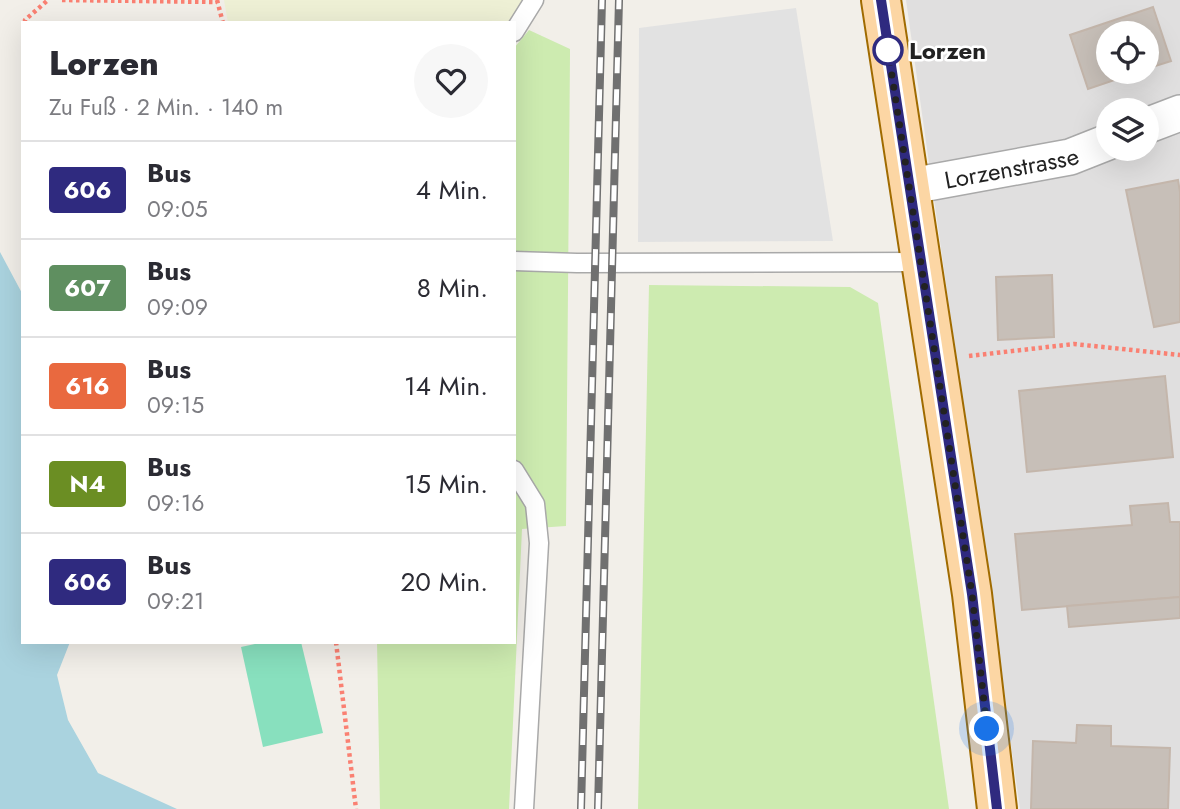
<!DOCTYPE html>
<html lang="de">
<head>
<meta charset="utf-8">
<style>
	:root { --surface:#fff; --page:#f7f7f7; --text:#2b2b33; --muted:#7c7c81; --line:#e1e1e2 }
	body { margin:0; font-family:Jost,sans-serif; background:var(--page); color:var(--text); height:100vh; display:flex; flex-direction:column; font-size:26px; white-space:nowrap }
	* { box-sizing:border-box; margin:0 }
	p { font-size:23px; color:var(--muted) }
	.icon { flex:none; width:38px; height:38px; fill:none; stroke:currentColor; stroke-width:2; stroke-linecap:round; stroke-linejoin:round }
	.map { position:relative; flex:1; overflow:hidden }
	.drawer { position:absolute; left:21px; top:21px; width:495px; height:623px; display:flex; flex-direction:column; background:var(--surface); border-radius:0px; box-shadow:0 7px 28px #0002 }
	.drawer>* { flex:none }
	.badge { padding:0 14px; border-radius:5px; font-size:24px; line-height:46px }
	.controls { position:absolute; left:1096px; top:21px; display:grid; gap:14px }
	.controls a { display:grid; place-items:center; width:63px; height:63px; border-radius:50%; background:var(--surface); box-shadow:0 7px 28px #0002; font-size:35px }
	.you { position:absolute; width:35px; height:35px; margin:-18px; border:5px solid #fff; border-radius:50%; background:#1a73e8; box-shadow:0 0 0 10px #1a73e833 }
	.map>.badge { position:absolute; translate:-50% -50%; box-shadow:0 0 0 4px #fff }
	.round { display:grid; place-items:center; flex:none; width:74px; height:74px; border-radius:37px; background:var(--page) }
	.overview { display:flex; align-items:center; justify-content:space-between; height:119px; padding:0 28px }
	h1 { font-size:33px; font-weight:800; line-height:52px }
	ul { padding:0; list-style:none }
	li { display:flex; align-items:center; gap:21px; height:98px; padding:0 28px; border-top:2px solid var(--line) }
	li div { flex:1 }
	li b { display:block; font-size:26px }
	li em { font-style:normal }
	li .badge { min-width:77px; font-weight:700; text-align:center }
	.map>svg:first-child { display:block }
</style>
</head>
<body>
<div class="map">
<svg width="1180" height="809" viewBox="0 0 1180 809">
	<rect width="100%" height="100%" fill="#f2efe9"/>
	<path fill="#e0dfdf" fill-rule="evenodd" d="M906,0H1180V809H1020ZM1108,33H1146V72H1108ZM1108,110H1146V149H1108Z"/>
	<path fill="#eef0d5" d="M224,0H524L509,23H228Z"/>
	<g fill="#cdebb0">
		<path d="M529,30L570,49V54L566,526L522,529L509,809H380L377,642H514V48Z"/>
		<path d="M649,285L850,287L878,303L949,809H638Z"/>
	</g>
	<path fill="#88e0be" d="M264,642H301L323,733L263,747L241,647Z"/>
	<path fill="#e2e2e2" d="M796,8L833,241L638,242L639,28Z"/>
	<path fill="#aad3df" d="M0,252L23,295V642H70L57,675L68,720L98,773L177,809H0Z"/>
	<g fill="#c7bfb8" stroke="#c4b6ab" stroke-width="2">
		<path d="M1153,7L1171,61L1146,69V33H1108V72H1138L1088,89L1070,35Z"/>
		<path d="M1178,180L1180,192V322L1154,327L1126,190Z"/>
		<path d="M1052,275L1054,337L998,340L996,277Z"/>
		<path d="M1165,376L1173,457L1027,472L1019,391Z"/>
		<path d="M1168,503L1170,522H1180V597L1022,610L1015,534L1132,525L1130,506Z"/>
		<path d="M1180,597V618L1069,627L1067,606Z"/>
		<path d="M1077,725L1111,726V746L1170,748L1168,809H1031L1033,741L1076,743Z"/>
	</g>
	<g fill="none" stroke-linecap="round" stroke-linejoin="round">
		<g stroke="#a9a9a9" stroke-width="21">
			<g id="lane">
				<path d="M514,32L534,0"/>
				<path d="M514,261L577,263L922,262"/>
				<path d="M514,470L535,504L539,543L524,809"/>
			</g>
		</g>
		<g stroke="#a9a9a9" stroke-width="38">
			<g id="street">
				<path d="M1146,126L1180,113"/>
				<path id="s1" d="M911,186L1070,157L1108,142"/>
			</g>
		</g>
		<g stroke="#a06b00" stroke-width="42">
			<path id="primary" d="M881,0L972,594L997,809"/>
		</g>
		<g stroke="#fa8072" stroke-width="4.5" stroke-dasharray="3.5 3.5" stroke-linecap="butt">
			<path d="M62,0L217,2"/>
			<path d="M217,0L223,23"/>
			<path d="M25,23V20L48,0"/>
			<path d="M969,356L1074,344L1180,355"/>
			<path d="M336,642L356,809"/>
		</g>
		<use href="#lane" stroke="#fff" stroke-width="18"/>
		<use href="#street" stroke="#fff" stroke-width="35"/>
		<use href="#primary" stroke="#fcd6a4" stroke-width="38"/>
		<g stroke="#707070" stroke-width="8">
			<g id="rail">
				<path d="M581,809L602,0"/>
				<path d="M598,809L619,0"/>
			</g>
		</g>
		<use href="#rail" stroke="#fff" stroke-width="5" stroke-dasharray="16" stroke-linecap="butt"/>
	</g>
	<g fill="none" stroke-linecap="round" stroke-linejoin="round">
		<g stroke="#fff" stroke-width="16">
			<path id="line" d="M881,0L972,594L997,809"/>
		</g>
		<use href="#line" stroke="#2f2a7f" stroke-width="10"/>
		<path stroke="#222" stroke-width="7" stroke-dasharray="0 12.6" d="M888,50L972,594L987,729"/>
	</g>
	<circle fill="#fff" stroke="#2f2a7f" stroke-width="3.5" cx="888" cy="50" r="14"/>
	<g text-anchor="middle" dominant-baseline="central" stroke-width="5" stroke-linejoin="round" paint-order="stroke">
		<g font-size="24" font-weight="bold" fill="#222" stroke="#fff" text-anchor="start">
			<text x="909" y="50">Lorzen</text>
		</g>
		<g font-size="24" fill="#222" stroke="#fff">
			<text stroke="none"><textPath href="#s1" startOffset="102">Lorzenstrasse</textPath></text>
		</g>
	</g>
</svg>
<div class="controls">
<a><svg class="icon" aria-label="locate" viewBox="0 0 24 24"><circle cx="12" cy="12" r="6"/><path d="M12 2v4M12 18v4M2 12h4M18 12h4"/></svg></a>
<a><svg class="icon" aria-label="layers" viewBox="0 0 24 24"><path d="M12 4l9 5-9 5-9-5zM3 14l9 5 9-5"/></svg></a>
</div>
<div class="you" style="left:987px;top:729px"></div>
<section class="drawer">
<div class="overview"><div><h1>Lorzen</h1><p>Zu Fuß · 2 Min. · 140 m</p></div><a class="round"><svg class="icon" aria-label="heart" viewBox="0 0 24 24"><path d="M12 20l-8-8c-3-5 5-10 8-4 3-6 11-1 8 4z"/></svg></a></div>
<ul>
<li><span class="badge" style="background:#2f2a7f;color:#fff">606</span><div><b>Bus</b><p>09:05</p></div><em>4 Min.</em></li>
<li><span class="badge" style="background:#5f8f60;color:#fff">607</span><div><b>Bus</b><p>09:09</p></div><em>8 Min.</em></li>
<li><span class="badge" style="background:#e9693f;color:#fff">616</span><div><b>Bus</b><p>09:15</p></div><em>14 Min.</em></li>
<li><span class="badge" style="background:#6b8e23;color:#fff">N4</span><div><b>Bus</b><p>09:16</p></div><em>15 Min.</em></li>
<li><span class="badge" style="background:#2f2a7f;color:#fff">606</span><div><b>Bus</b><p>09:21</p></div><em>20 Min.</em></li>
</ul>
</section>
</div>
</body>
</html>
